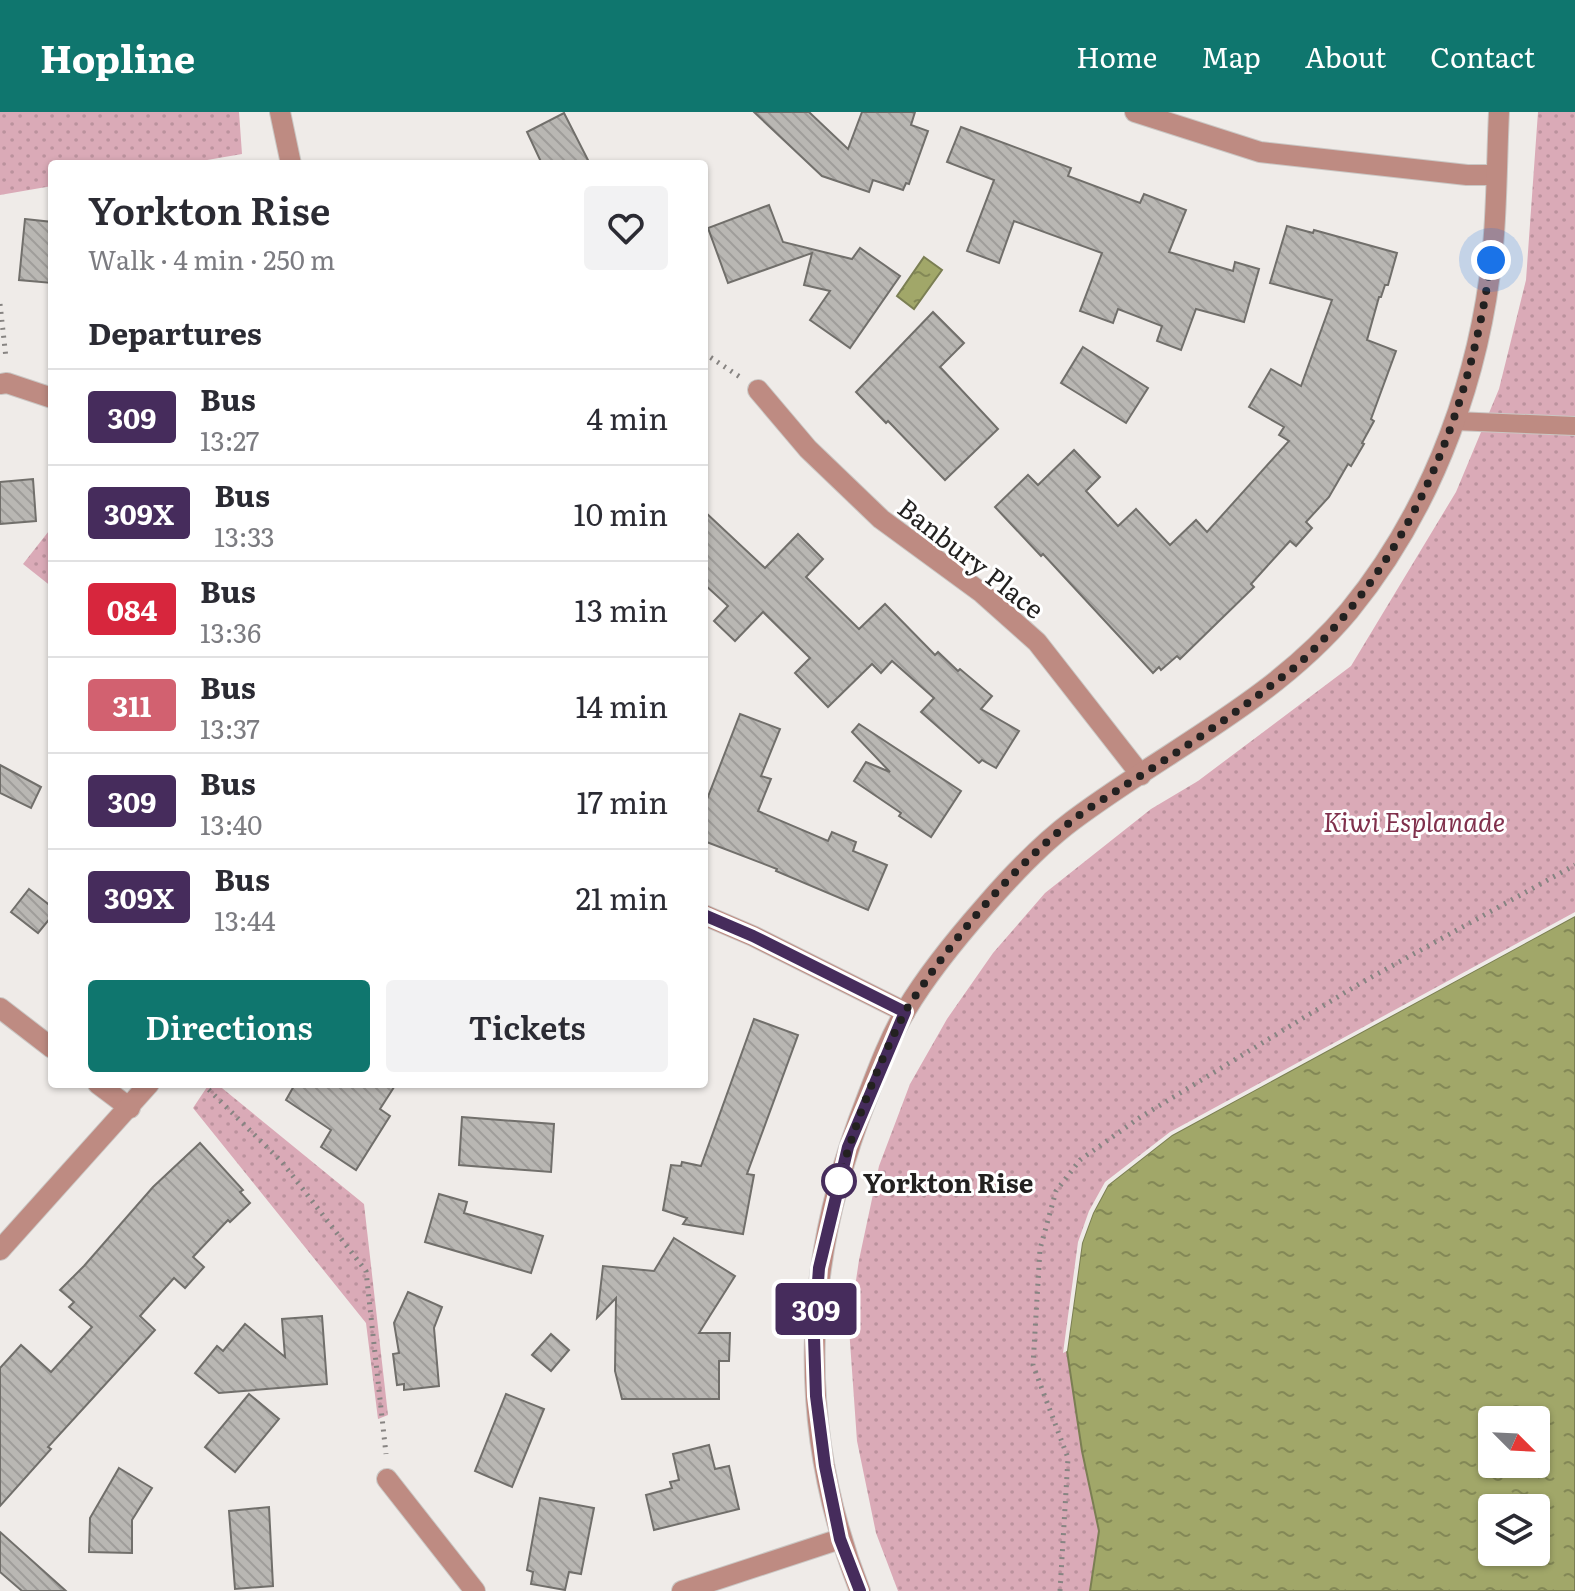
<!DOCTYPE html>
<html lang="en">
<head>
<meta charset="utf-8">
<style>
	:root { --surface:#fff; --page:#f2f2f3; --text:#2b2b33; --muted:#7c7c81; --line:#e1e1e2; --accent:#0f766e }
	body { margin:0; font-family:Literata,serif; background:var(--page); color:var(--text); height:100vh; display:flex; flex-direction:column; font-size:30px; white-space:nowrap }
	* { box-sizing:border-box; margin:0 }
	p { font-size:26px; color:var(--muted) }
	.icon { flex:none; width:44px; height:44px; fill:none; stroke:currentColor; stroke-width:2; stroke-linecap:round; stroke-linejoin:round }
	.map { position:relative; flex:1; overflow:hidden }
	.drawer { position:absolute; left:48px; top:48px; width:660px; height:928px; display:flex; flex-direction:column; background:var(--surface); border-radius:8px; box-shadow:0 2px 6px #0004 }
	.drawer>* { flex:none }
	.badge { padding:0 16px; border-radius:6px; font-size:28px; line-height:52px }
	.needle { width:52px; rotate:114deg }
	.buttons { position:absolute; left:1478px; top:1294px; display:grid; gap:16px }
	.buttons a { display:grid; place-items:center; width:72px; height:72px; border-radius:8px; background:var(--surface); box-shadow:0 2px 6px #0004; font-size:40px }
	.you { position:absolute; width:40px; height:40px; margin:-20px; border:6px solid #fff; border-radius:50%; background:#1a73e8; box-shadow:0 0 0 12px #1a73e833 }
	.map>.badge { position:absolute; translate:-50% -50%; box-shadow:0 0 0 4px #fff }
	h2 { padding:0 40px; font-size:30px; line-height:72px }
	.round { display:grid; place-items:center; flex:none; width:84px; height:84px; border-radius:8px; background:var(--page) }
	.headline { display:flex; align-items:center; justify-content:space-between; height:136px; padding:0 40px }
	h1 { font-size:38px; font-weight:600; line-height:60px }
	.action { display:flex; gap:16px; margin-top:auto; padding:16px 40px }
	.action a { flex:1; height:92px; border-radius:8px; background:var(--accent); color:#fff; font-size:32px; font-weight:600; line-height:92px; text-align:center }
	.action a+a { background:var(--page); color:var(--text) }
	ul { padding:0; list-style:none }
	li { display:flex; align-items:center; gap:24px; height:96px; padding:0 40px; border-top:2px solid var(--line) }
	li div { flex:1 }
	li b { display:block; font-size:30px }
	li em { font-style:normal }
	li .badge { min-width:88px; font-weight:700; text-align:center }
	header { display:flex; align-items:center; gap:48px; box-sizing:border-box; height:112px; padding:0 40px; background:var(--accent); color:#fff }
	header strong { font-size:38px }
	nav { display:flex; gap:44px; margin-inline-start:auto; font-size:28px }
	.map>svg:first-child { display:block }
</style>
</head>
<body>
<header>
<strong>Hopline</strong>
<nav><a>Home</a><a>Map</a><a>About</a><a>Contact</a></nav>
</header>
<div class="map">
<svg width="1575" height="1479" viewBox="0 0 1575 1479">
	<defs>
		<pattern id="park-dots" width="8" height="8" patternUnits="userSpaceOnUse" patternTransform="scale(2)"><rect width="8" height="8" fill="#daaab7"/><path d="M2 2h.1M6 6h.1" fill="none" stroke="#bb929d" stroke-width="1.8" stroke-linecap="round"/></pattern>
		<pattern id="water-ripples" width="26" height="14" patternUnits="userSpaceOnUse" patternTransform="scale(2)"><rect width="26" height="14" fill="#a1a769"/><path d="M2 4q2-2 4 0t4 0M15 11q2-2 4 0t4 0" fill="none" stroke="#838856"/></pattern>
		<pattern id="building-back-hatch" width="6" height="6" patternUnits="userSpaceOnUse" patternTransform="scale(2)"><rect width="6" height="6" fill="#b9b7b3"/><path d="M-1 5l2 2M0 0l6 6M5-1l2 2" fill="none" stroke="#9f9d9a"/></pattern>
	</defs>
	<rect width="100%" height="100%" fill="#efebe8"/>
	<g fill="url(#park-dots)">
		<path d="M0,0H239L242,42L184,52H52V74L0,83Z"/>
		<path d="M1538,0H1575V804L1261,974L1067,1239L1082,1339L1099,1419L1090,1479H898L876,1421L857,1329L849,1216L859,1148L879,1054L910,972L947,907L993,841L1045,781L1151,697L1198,669L1351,554L1456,380L1499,277L1526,168Z"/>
		<path d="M52,415V475L23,452Z"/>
		<path d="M209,972H217L364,1092L388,1303L378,1307L366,1211L193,996Z"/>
	</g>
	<g fill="url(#water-ripples)" stroke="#7b7f53" stroke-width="2" fill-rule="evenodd">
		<path d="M924,145L942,158L914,197L897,184Z"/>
		<path d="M1575,804V1479H1090L1099,1419L1082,1339L1067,1239L1082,1131L1093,1101L1108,1073L1172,1023ZM1492,1308H1536V1352H1492ZM1492,1396H1536V1440H1492Z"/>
	</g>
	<path fill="#efebe8" d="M1575,800V804L1172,1023L1108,1073L1093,1101L1082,1131L1067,1239L1063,1241L1078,1130L1089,1099L1105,1070L1170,1020Z"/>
	<g fill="url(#building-back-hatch)" stroke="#716f6b" stroke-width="2">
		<path d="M754,0H809L848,37L862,0H915L911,13L928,19L909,72L906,71L903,78L873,68L869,80L822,64Z"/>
		<path d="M564,1L590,52H542L527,20Z"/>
		<path d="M961,15L1071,56L1068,64L1140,91L1144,82L1186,98L1169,140L1233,159L1235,150L1259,157L1244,210L1196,197L1181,238L1157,229L1162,214L1118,197L1113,211L1080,199L1102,141L1014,109L999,151L967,139L994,68L947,50Z"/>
		<path d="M769,93L783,130L852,147L860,136L900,164L850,236L810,208L830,179L804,173L812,141L728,171L708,116Z"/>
		<path d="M25,107L52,110V171L19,168Z"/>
		<path d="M1287,114L1313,121L1314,118L1397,141L1388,173H1385L1381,185H1379L1367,228L1396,239L1371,307L1374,309L1362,331L1364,332L1351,354L1348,352L1329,385L1306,410L1312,416L1296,434L1290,429L1251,472L1254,475L1180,547L1177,544L1161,558L1159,555L1153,561L1043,442L1041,444L995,395L1028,363L1038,373L1074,338L1100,365L1086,379L1118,414L1136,397L1170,433L1196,408L1207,420L1289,329L1279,323L1284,315L1249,295L1271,257L1301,274L1332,188L1270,171Z"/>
		<path d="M933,200L964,231L940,255L998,317L945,368L888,309L886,311L856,280Z"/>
		<path d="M1083,235L1148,276L1126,311L1061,271Z"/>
		<path d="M33,367L36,409L0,412V370Z"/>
		<path d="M704,399L765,456L798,422L823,447L806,465L859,517L885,492L935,543L938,540L958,559L960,557L992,584L981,597L1019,619L996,656L982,648L979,651L921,600L934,586L892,549L881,561L872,552L828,595L795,561L810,546L763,500L735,529L714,509L728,494L704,472Z"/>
		<path d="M740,602L780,617L761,664L771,667L758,699L828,729L832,720L856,730L853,739L887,753L868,798L776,759L777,757L704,729V695Z"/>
		<path d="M859,612L961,679L931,725L899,704L901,701L854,669L866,650L890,660L852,620Z"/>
		<path d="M0,653L41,675L31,696L0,681Z"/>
		<path d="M29,777L52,795V804L38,821L11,800Z"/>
		<path d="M754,907L798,923L747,1062L754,1063L743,1122L683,1112L687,1106L663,1098L671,1053L681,1054L682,1050L701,1054Z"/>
		<path d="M295,972H396L380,997L390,1004L356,1058L321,1035L331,1018L286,988Z"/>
		<path d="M462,1005L554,1012L551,1060L459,1053Z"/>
		<path d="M200,1031L243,1078L240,1080L250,1091L230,1110L228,1108L193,1145L204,1155L185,1176L174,1166L140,1204L155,1218L48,1335L51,1337L0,1394V1256L21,1233L51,1260L92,1215L69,1195L74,1190L60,1178L84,1154L153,1075Z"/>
		<path d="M439,1082L467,1090L464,1101L543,1124L531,1161L425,1130Z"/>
		<path d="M674,1126L735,1164L699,1221H730L729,1249H719V1287H622L615,1259L616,1186L597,1206L603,1154L654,1159Z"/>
		<path d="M408,1180L442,1195L434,1216L439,1274L404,1278V1272L397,1273L393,1242L399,1241L394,1211Z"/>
		<path d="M322,1204L327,1272L219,1281L195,1261L217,1234L223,1239L245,1212L285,1245L282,1207Z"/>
		<path d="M551,1222L569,1238L551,1259L532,1243Z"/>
		<path d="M249,1282L279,1307L235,1360L205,1335Z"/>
		<path d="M506,1282L544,1297L512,1375L475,1359Z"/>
		<path d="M709,1333L715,1357L729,1354L739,1397L654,1418L646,1383L672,1376L670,1370L679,1368L673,1342Z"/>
		<path d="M119,1356L152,1376L132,1408V1441L89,1440L90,1406Z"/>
		<path d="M540,1386L594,1396L581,1462L569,1460L565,1478L531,1472L533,1460L527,1458Z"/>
		<path d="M269,1395L273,1474L235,1477L229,1399Z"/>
		<path d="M0,1420L66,1479H22L0,1460Z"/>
	</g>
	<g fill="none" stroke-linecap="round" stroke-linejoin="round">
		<g stroke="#cac7c4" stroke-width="20">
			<path id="lane" d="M1455,309L1575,314"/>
		</g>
		<g stroke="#cac7c4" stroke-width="22">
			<g id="street">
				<path d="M280,0L291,52"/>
				<path d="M1135,0L1260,40L1467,63H1496"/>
				<path d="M0,272L7,271L52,286"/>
				<path d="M758,278L808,337L881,407L982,481L1037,530L1141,663"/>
				<path d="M704,803L753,824L905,900"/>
				<path d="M0,896L52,936"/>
				<path d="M98,972L130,996"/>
				<path d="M0,1138L149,972"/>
				<path d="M387,1367L475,1479"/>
				<path d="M682,1479L840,1427"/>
				<path d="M860,1479C795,1313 802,1151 867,986C878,957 890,925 906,898C928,861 956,827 985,794C1011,764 1040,733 1072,709C1165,639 1273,590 1349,499C1435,394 1484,257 1494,122C1497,81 1497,41 1499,0"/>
			</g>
		</g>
		<g stroke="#878482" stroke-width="5" stroke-dasharray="2 6" stroke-linecap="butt">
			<path d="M0,192L6,246"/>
			<path d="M704,241L740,265"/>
			<path d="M203,972L282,1050L366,1159L386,1342"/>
			<path d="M1060,1479L1068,1346L1033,1253L1040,1137L1056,1079L1080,1048L1139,1006L1359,872L1575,753"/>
		</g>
		<use href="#lane" stroke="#be8b82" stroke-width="18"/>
		<use href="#street" stroke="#be8b82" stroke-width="20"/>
	</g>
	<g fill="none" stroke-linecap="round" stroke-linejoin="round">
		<g stroke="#fff" stroke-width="18">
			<path id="line" d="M704,803L753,824L905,900L848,1035L819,1156L814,1225L816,1284L825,1354L840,1427L860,1479"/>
		</g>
		<use href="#line" stroke="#462c5c" stroke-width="12"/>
		<path stroke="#232120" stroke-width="8" stroke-dasharray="0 14.4" d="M839,1069L837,1076C853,1016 876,957 904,902C910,890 920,878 927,867C967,810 1015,755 1069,711C1086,697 1106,686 1124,674C1172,644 1219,613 1264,579C1278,568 1294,557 1306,545C1415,440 1471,295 1491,148"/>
	</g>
	<circle fill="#fff" stroke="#462c5c" stroke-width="4" cx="839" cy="1069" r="16"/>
	<g text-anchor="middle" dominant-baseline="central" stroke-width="6" stroke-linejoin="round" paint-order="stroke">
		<g font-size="26" fill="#232120" stroke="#fff">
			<text transform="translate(972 445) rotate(38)">Banbury Place</text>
		</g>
		<g font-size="26" font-style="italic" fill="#80304c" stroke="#fff">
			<text x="1414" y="708">Kiwi Esplanade</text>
		</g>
		<g font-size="26" font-weight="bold" fill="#232120" stroke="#fff" text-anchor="start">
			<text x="863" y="1069">Yorkton Rise</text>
		</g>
	</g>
</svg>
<div class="buttons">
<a><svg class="needle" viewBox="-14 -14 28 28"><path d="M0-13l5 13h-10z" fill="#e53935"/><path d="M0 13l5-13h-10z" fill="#7c7c81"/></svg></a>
<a><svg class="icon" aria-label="layers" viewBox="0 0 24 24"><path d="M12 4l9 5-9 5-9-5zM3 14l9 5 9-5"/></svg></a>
</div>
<div class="you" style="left:1491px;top:148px"></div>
<b class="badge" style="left:816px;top:1197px;background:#462c5c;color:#fff">309</b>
<section class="drawer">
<div class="headline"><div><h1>Yorkton Rise</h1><p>Walk · 4 min · 250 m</p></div><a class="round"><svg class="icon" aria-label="heart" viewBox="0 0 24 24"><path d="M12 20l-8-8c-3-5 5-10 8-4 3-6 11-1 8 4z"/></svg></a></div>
<h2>Departures</h2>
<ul>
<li><span class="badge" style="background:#462c5c;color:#fff">309</span><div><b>Bus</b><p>13:27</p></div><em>4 min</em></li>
<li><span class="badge" style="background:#462c5c;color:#fff">309X</span><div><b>Bus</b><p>13:33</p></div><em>10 min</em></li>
<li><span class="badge" style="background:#d7263d;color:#fff">084</span><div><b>Bus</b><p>13:36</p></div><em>13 min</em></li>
<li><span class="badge" style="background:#d26170;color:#fff">311</span><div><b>Bus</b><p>13:37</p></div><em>14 min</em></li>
<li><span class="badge" style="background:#462c5c;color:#fff">309</span><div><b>Bus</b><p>13:40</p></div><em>17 min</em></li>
<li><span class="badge" style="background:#462c5c;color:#fff">309X</span><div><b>Bus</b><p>13:44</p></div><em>21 min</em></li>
</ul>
<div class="action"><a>Directions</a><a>Tickets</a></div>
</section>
</div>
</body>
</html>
